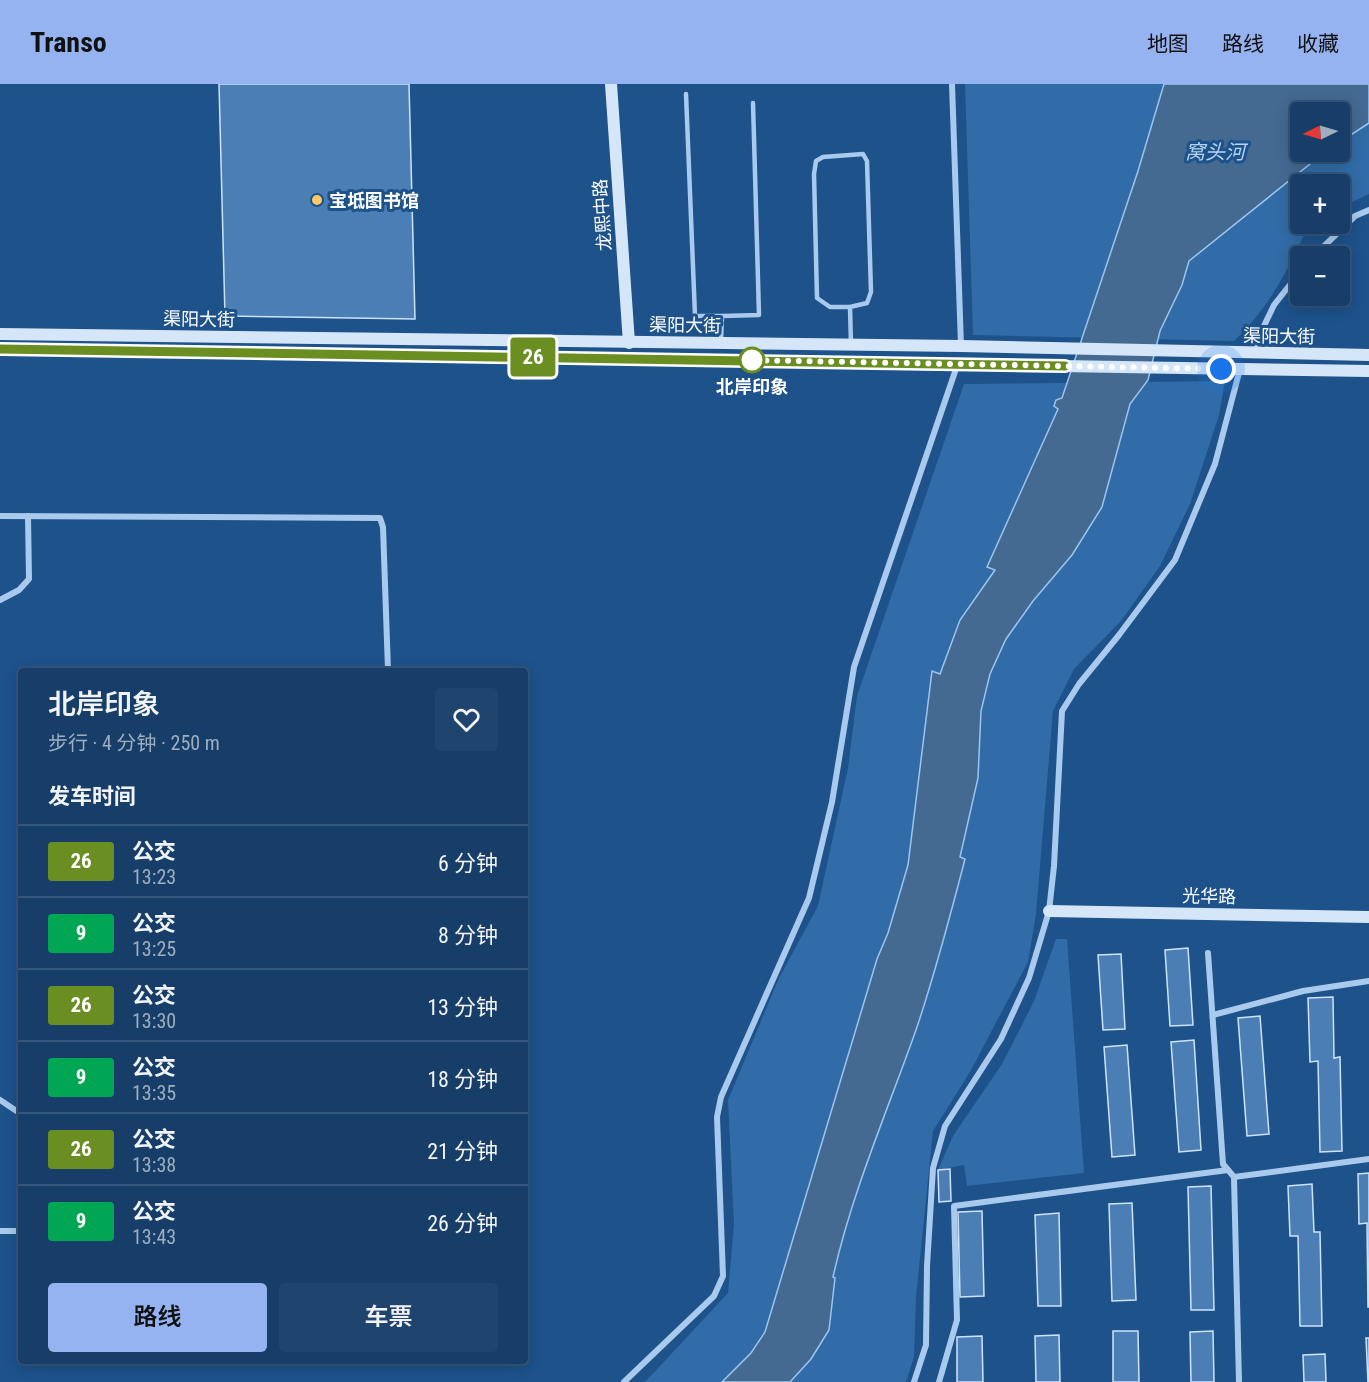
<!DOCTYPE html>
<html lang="zh">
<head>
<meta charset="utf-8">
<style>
	:root { --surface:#163e68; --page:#1f456e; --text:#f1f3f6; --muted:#9eaec0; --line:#35577c; --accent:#95b2f1 }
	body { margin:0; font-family:"Roboto Condensed","Noto Sans SC",sans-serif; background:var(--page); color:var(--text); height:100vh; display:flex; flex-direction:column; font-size:22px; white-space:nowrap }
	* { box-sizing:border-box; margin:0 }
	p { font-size:20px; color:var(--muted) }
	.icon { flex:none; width:33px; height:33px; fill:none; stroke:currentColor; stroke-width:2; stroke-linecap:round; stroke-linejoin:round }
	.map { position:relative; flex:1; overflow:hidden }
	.sheet { position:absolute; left:18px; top:584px; width:510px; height:696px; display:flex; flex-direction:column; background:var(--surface); border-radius:6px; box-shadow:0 3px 15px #0003,0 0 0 2px var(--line) }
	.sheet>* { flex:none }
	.badge { padding:0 12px; border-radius:4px; font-size:21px; line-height:39px }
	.needle { width:39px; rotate:265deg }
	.tools { position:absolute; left:1290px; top:18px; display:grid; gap:12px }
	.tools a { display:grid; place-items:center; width:60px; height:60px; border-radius:6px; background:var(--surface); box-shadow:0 3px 15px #0003,0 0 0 2px var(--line); font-size:30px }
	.you { position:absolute; width:30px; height:30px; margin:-15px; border:4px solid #fff; border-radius:50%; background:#1a73e8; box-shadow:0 0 0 9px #1a73e833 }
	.map>.badge { position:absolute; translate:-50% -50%; box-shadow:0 0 0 3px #fff }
	h2 { padding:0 30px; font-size:22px; line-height:54px }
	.round { display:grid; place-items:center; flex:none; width:63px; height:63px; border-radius:6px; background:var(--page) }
	.overview { display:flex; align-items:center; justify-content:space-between; height:102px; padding:0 30px }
	h1 { font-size:28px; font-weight:600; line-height:45px }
	.cta { display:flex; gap:12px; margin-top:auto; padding:12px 30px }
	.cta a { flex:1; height:69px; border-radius:6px; background:var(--accent); color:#111; font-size:24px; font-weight:600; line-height:69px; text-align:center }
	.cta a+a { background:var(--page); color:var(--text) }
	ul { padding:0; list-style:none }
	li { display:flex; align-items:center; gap:18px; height:72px; padding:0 30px; border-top:2px solid var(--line) }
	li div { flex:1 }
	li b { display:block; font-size:22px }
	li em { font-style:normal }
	li .badge { min-width:66px; font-weight:700; text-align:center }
	header { display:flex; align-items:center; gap:36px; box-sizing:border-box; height:84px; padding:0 30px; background:var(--accent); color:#111 }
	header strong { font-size:28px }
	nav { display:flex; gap:33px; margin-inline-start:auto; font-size:21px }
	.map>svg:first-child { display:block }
</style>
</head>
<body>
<header>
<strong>Transo</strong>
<nav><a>地图</a><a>路线</a><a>收藏</a></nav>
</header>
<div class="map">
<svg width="1369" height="1298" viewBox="0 0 1369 1298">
	<rect width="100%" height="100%" fill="#1d528b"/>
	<g fill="#316ca8" fill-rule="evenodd">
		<path d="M965,0H1369V110L1340,124V100H1300V140H1309C1288,186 1271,221 1234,257L973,251ZM1300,28H1340V68H1300Z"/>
		<path d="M1225,297L1219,331L1190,420L1160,482L1121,537L1074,585L1053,627L1036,830L1028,878L970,988L933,1047L916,1213L914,1273L906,1298H645L728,1209L734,1140L728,1016L779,894L818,822L848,684L857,612L964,300Z"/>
		<path d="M1056,855H1067L1084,1089L967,1102L964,1081L938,1086L953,1052L1002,980L1019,947L1034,917Z"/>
	</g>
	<path fill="#446a92" stroke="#9cc5ee" stroke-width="1.5" d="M1164,0H1369V39L1340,58V28H1300V68H1325L1189,177L1182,201L1160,247L1148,296L1130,320L1102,423L1072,471L1033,517L1006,555L990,590L981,627L978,694L960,773L965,775C950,833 935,890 916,946C887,1028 852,1108 833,1193L835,1194L829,1246L811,1275L790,1298H722L751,1269L765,1248L877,875L888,849L908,781L932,587L940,590L960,536L995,486L987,483L1058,325L1054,322L1056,316L1062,314L1138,87Z"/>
	<g fill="#4a7eb5" stroke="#cee3f9" stroke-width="1.5">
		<path d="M219,0H409L415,235L225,232Z"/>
		<path d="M1188,864L1193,941L1170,942L1165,866Z"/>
		<path d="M1121,870L1125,945L1103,946L1098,871Z"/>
		<path d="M1333,913L1334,974L1340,973L1342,1067L1320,1068L1318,977L1310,978L1308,914Z"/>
		<path d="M1260,932L1269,1050L1247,1052L1238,934Z"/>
		<path d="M1194,956L1201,1066L1179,1068L1171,958Z"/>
		<path d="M1127,961L1135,1071L1112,1073L1104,963Z"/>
		<path d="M950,1085L951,1117L939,1118L938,1086Z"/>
		<path d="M1369,1089V1223H1368L1367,1139L1359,1140L1358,1090Z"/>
		<path d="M1312,1100L1314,1148H1320L1322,1242H1300L1298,1152H1290L1288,1102Z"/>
		<path d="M1211,1102L1214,1226H1191L1188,1103Z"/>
		<path d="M1132,1119L1136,1216L1112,1217L1109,1120Z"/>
		<path d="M982,1127L984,1212L960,1213L958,1128Z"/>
		<path d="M1059,1129L1061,1222H1038L1035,1131Z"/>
		<path d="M1113,1247H1138L1139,1298H1113Z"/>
		<path d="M1213,1247L1214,1298H1191L1190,1248Z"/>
		<path d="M1059,1251L1060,1298H1036L1035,1252Z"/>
		<path d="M982,1252L983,1298H957V1253Z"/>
		<path d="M1366,1254H1369V1298H1368Z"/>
		<path d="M1325,1270L1326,1298H1304L1303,1271Z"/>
	</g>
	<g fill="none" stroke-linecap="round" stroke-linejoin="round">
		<g stroke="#a9caec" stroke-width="4.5">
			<path d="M686,10L695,232H722L721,257"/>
			<path d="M850,223H830L817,214L814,90L816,77L823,73L863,70L867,77L871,208L867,219L850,223L851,261"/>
			<path d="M722,232L759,231L753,19"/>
		</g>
		<g stroke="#a9caec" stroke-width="6">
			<path d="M952,0L961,262"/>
			<path d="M1314,172L1355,132L1369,126"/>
			<path d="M1251,269L1274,221L1300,188"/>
			<path d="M0,432L380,434L383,443L388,586"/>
			<path d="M0,516L19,506L29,495L28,432"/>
			<path d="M1208,869L1223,1080L1234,1093L1239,1298"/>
			<path d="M1213,931L1303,907L1369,897"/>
			<path d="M0,1016L21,1030"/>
			<path d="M1234,1093L1369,1075"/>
			<path d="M0,1147H21"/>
			<path d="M624,1298L714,1212L723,1192L717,1033L721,1013L809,814L832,718L854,583L958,279"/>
			<path d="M914,1298L926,1261L927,1182L933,1084L945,1042L1001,955L1029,894L1049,827L1054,782L1062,627L1079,600L1119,551L1175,476L1215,380L1240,285"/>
			<path d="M939,1298L957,1236L954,1122L1228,1086"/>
		</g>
		<g stroke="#d5e6f9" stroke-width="12">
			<path d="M611,0L629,259"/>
			<path d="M0,250L961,262L1369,271"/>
			<path d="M0,265L1369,287"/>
			<path d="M1049,827L1369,833"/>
		</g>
	</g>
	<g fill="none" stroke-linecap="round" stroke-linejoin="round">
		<g stroke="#fff" stroke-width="14">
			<path id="line" d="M0,265L1065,282"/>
		</g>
		<use href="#line" stroke="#6b8e23" stroke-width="9"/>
		<path stroke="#fff" stroke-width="6" stroke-dasharray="0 10.8" d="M752,276H743L1221,285"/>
	</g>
	<circle fill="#fccb67" stroke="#1d528b" stroke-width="2" cx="317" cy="116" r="6"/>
	<circle fill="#fff" stroke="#6b8e23" stroke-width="3" cx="752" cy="276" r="12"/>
	<g text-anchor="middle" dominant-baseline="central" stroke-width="6" stroke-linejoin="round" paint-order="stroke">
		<g font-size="18" font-weight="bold" fill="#fff" stroke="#1d528b" text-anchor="start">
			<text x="329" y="116">宝坻图书馆</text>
		</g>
		<g font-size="18" fill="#fff" stroke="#1d528b">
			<text transform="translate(602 131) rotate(-94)">龙熙中路</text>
			<text transform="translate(199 235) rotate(1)">渠阳大街</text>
			<text transform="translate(685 241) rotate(1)">渠阳大街</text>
			<text transform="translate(1279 252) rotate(1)">渠阳大街</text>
			<text transform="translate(1209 812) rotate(1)">光华路</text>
		</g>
		<g font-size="18" font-weight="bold" fill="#fff" stroke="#1d528b">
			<text x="752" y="302">北岸印象</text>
		</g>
		<g font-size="20" font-style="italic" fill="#b5d4f3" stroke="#1d528b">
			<text x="1215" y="68">窝头河</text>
		</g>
	</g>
</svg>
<div class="tools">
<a><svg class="needle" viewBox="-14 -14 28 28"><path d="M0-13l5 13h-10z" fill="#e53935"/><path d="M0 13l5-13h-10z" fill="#9eaec0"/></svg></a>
<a>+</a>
<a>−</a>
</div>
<div class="you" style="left:1221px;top:285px"></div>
<b class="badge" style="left:533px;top:273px;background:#6b8e23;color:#fff">26</b>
<section class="sheet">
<div class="overview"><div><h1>北岸印象</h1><p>步行 · 4 分钟 · 250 m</p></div><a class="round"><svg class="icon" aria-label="heart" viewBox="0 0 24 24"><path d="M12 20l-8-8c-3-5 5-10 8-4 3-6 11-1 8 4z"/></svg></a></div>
<h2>发车时间</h2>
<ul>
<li><span class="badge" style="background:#6b8e23;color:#fff">26</span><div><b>公交</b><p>13:23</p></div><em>6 分钟</em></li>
<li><span class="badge" style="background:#00a651;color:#fff">9</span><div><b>公交</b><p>13:25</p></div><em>8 分钟</em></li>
<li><span class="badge" style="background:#6b8e23;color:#fff">26</span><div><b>公交</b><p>13:30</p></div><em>13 分钟</em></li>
<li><span class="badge" style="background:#00a651;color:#fff">9</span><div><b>公交</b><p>13:35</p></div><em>18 分钟</em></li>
<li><span class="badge" style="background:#6b8e23;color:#fff">26</span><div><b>公交</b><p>13:38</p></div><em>21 分钟</em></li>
<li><span class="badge" style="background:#00a651;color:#fff">9</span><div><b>公交</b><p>13:43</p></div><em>26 分钟</em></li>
</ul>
<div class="cta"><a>路线</a><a>车票</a></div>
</section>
</div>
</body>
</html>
